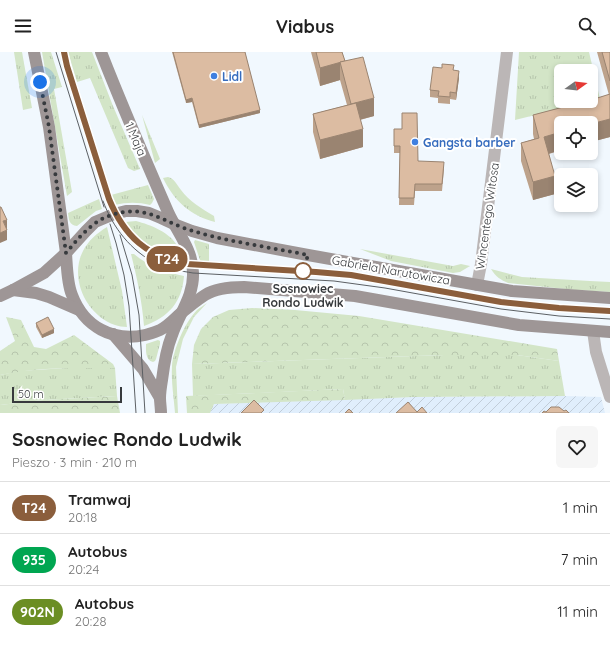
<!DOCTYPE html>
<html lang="pl">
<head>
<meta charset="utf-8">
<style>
	:root { --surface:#fff; --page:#f6f6f6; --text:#222; --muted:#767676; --line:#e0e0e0 }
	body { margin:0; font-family:Quicksand,sans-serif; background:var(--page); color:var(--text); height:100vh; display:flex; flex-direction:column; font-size:15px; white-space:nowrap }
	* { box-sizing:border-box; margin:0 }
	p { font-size:13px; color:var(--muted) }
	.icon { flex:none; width:22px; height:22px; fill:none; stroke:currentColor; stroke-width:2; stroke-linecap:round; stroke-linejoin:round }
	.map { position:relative; height:361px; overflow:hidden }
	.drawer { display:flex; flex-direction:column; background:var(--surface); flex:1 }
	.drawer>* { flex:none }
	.badge { padding:0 8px; border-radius:13px; font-size:14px; line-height:26px }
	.needle { width:26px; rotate:75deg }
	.fabs { position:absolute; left:554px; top:12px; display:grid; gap:8px }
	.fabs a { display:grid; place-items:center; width:44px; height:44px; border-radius:6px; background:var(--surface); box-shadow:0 2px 6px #0003; font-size:20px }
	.scale { position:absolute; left:12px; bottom:10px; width:110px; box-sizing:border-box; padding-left:4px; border:2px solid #373a3d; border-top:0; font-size:11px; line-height:14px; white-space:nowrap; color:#373a3d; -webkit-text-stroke:3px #fff; paint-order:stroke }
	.you { position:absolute; width:20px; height:20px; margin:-10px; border:3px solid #fff; border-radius:50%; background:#1a73e8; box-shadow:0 0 0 6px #1a73e833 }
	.map>.badge { position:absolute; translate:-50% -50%; box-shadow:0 0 0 2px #fff }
	.round { display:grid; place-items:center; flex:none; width:42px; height:42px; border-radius:6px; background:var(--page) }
	.headline { display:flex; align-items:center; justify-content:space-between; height:68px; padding:0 12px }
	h1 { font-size:19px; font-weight:700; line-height:30px }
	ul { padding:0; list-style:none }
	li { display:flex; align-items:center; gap:12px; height:52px; padding:0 12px; border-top:1px solid var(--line) }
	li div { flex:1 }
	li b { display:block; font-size:15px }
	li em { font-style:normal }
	li .badge { min-width:44px; font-weight:700; text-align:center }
	header { display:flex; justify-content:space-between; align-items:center; height:52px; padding:0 12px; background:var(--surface); font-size:18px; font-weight:700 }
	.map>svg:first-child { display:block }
</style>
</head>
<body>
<header><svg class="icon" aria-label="menu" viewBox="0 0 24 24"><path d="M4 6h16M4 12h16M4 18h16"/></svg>Viabus<svg class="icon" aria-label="search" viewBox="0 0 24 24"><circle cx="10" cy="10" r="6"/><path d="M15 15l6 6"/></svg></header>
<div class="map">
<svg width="610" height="361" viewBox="0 0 610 361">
	<defs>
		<pattern id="industrial-furrows" width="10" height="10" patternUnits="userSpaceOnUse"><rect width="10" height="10" fill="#e0eefc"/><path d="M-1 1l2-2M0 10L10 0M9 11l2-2" fill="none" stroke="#c1cdd9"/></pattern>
		<pattern id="grass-tufts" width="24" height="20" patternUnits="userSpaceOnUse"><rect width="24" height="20" fill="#d3e5c7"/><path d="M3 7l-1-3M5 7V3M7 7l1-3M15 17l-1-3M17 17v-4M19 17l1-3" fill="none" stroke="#b6c5ac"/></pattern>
		<pattern id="forest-crowns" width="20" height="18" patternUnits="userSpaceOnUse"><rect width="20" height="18" fill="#d3e5c7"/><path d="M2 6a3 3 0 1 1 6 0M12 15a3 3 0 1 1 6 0" fill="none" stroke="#b6c5ac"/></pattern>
	</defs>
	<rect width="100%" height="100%" fill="#f1f8fe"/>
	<path fill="url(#industrial-furrows)" d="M565,344L601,345L605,361H210L214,352L413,345Z"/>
	<g fill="url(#grass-tufts)" fill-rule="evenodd">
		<path d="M14,0H22L32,56L23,58Z"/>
		<path d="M42,0H51L62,35L54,37L72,140L67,144Z"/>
		<path d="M68,0H92L113,54L140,117L134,119L128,116L90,26L77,30Z"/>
		<path d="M519,0H589L600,47L515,68ZM561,19H591V49H561Z"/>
		<path d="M142,63L160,107L155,111Z"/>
		<path d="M168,125C174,126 177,133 181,138C189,149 202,157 214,164L215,170C191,164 174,149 163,126Z"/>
		<path d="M148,133L154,147L152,151L150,153C138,150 127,150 115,153L111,143Z"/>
		<path d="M99,147L102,157L96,159L77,174C69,173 69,168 68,161L90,151Z"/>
		<path d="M136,169C151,173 170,180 178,195C180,199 180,203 182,207C164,203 148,195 135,182C131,179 129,174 126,170Z"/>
		<path d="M107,175L122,239L127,275C123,275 118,274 115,273C86,263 69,226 83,199C88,189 97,181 107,175Z"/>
		<path d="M195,188L209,192V212L201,211L194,190Z"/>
		<path d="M360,197L453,214L461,212L470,214L460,220L453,221L391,209Z"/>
		<path d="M131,202H134C148,214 166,220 184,224C182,250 169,265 144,274C142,249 137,226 131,202Z"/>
		<path d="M491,217L522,225L590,229L610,230V240L575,238L508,231C501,228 496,225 491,217Z"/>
		<path d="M207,251L194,265L183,287L176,315L178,361H175C174,347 171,329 172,314C173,298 185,270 197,258C199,256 203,254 207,251Z"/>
		<path d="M158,288L160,289V292L156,307L155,309L153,310C145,308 146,298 146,292Z"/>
		<path d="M444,303H517L559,309L565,344L413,345L345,348L343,337L193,344L192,312Z"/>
		<path d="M66,316H115L117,344L43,348L0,353V323L19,319Z"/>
	</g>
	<g fill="url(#forest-crowns)">
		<path d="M252,256L295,258L359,264L557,297L559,309L517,303H444L192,312L194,293L201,277L213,265L229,258Z"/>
		<path d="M6,265L21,268L34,295L46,297L74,283L113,312L115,316C76,316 38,315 0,323V299L15,289Z"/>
		<path d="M343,337L345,348L214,352L210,361H187L186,344Z"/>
		<path d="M117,344L120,361H0V353L43,348Z"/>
	</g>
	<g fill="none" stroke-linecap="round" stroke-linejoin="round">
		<g stroke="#bbb6b6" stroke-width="12">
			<path d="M477,233L481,212L507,0"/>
			<path d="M593,279L596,300L610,345"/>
		</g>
		<g stroke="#9e9696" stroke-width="12">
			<path d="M34,0L49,75L66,201C67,215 67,231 72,243C84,275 113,290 145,283C150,282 155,280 160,278C168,274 174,267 181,261C189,255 197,248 205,243C216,236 231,235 244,235L355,244L519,273L610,280"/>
			<path d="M101,0C122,54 145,107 168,160C177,180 193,198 193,221C194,244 179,262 172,283C166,298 164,312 162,328C161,334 160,340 160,346C160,351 161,356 161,361"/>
			<path d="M13,238L36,241L49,245L79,258"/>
			<path d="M0,244L13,238L44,221L66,201L86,179L95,170L114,162L126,159H137L149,161L161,166L174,172L192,179L217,186L308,203L512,239L610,246"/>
			<path d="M113,282L143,317L160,346"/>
		</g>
		<g stroke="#5c6064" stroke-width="1">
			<path d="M56,0L104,155"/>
			<path d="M64,0L67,14L111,153"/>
			<path d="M109,147C120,174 138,197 165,207C188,215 213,214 237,216C275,217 312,219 349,223C365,225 381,228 397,231C422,236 447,240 471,245C517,253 563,257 610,259"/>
			<path d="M103,149C113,176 131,199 157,212C168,217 181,219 193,221L334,229L385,236L501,257L559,264L610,267"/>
			<path d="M110,172L116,191L124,223L129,254L136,361"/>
			<path d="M120,183L132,223L139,263L145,361"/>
		</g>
	</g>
	<g fill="#bda28b">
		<path d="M172,0H245L260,61L199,76L192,50L186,51Z"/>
		<path d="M311,0H342L345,9L374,64L360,68L363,95L320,107L313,80V62L347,53L340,28L320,34Z"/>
		<path d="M597,0H610V85L591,90V71H561V98L549,102L555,142L533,148L521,109V91L534,87L533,82V63L609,43Z"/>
		<path d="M454,18L459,26L456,48L450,47V52L438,51V46L430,45V38Z"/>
		<path d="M394,77H402L418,109L444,117L442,139H415L414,153H399L400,101H394Z"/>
		<path d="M36,271L54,281L42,286L36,275Z"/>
	</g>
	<g fill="#9a8471">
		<path d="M345,9L340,10V28L320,34V16Z"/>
		<path d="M459,19V26L456,48V41Z"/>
		<path d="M192,46V50L186,51V48Z"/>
		<path d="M374,46V64L351,70V52Z"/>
		<path d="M260,58V61L199,76V73Z"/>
		<path d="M610,67V85L591,90V72Z"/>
		<path d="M363,77V95L320,107V88Z"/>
		<path d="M561,80V98L544,103V85Z"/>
		<path d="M555,124V142L533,148V130Z"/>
		<path d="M7,168V178L3,169Z"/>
		<path d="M7,178V188L0,191V181Z"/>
		<path d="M54,277V281L42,286V283Z"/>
	</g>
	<g fill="#dcbca2" stroke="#9a8471">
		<path d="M173,0H245L260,58L199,73L192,46L186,48Z"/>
		<path d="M316,0H342L345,9L320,16Z"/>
		<path d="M602,0H610V29Z"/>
		<path d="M363,5L374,46L351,52L340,10Z"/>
		<path d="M442,12L454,13L453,18L459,19L456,41L450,40V45L438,44L439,39L430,38L433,15L442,16Z"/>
		<path d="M610,42V67L591,72V71H561V80L544,85L555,124L533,130L521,91L539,86L533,63L586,49H591V48Z"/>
		<path d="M356,51L363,77L320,88L313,62Z"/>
		<path d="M402,61H417L418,109L444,110L442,132H415L414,146H399L400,94H394V77H402Z"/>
		<path d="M0,155H1L7,168L3,169L7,178L0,181Z"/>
		<path d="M48,265L54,277L42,283L36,271Z"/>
		<path d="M254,348L264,358L261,361H241Z"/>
		<path d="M408,350L417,360L422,355L427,361H396Z"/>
		<path d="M551,355H559L564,359L566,358L569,361H542L544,359L546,360Z"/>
		<path d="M349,357L353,361H345Z"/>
	</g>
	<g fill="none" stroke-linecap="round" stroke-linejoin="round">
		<g stroke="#fff" stroke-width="9">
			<path id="line" d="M64,0L67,14L109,147C124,184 147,205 187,212L316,220L351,223L501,250L559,256L610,259"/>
		</g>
		<use href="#line" stroke="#8b5e3c" stroke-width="6"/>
		<path stroke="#373a3d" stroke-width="4" stroke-dasharray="0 7.2" d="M40,30L49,75L66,201C83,181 96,164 124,160C143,157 158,165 174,172C183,176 193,179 203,182C238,191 273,196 308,203L303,219"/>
	</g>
	<g fill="#3f7fe0" stroke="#fff" stroke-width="1.5">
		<circle cx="214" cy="24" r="4"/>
		<circle cx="415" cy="90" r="4"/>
	</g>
	<circle fill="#fff" stroke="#8b5e3c" stroke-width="2" cx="303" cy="219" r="8"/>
	<g text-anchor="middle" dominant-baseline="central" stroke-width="4" stroke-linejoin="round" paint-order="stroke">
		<g font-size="12" font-weight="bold" fill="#366cbe" stroke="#fff" text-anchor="start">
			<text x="222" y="24">Lidl</text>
			<text x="423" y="90">Gangsta barber</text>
		</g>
		<g font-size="12" fill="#373a3d" stroke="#fff">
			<text transform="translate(136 87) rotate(67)">1 Maja</text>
			<text transform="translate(487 164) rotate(-82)">Wincentego Witosa</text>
			<text transform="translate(391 218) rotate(10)">Gabriela Narutowicza</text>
		</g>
		<g font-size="12" font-weight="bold" fill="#373a3d" stroke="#fff">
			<text x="303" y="236">Sosnowiec<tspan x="303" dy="14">Rondo Ludwik</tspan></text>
		</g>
	</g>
</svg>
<div class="fabs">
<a><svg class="needle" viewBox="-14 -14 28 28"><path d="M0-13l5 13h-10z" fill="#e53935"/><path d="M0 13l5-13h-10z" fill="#767676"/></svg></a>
<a><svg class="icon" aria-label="locate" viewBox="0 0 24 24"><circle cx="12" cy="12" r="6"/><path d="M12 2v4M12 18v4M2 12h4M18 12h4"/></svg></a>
<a><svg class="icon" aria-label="layers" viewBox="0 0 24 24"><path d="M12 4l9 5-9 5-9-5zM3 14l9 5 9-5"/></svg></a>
</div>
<div class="scale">50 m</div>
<div class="you" style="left:40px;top:30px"></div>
<b class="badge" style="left:167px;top:207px;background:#8b5e3c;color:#fff">T24</b>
</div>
<section class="drawer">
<div class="headline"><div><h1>Sosnowiec Rondo Ludwik</h1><p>Pieszo · 3 min · 210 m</p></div><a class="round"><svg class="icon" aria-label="heart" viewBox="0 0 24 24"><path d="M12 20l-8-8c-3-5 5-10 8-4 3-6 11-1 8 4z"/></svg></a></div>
<ul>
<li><span class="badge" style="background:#8b5e3c;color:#fff">T24</span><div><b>Tramwaj</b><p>20:18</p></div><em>1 min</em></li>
<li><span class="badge" style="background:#00a651;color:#fff">935</span><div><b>Autobus</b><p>20:24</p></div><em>7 min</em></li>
<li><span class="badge" style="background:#6b8e23;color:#fff">902N</span><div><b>Autobus</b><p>20:28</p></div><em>11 min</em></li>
</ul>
</section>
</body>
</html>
